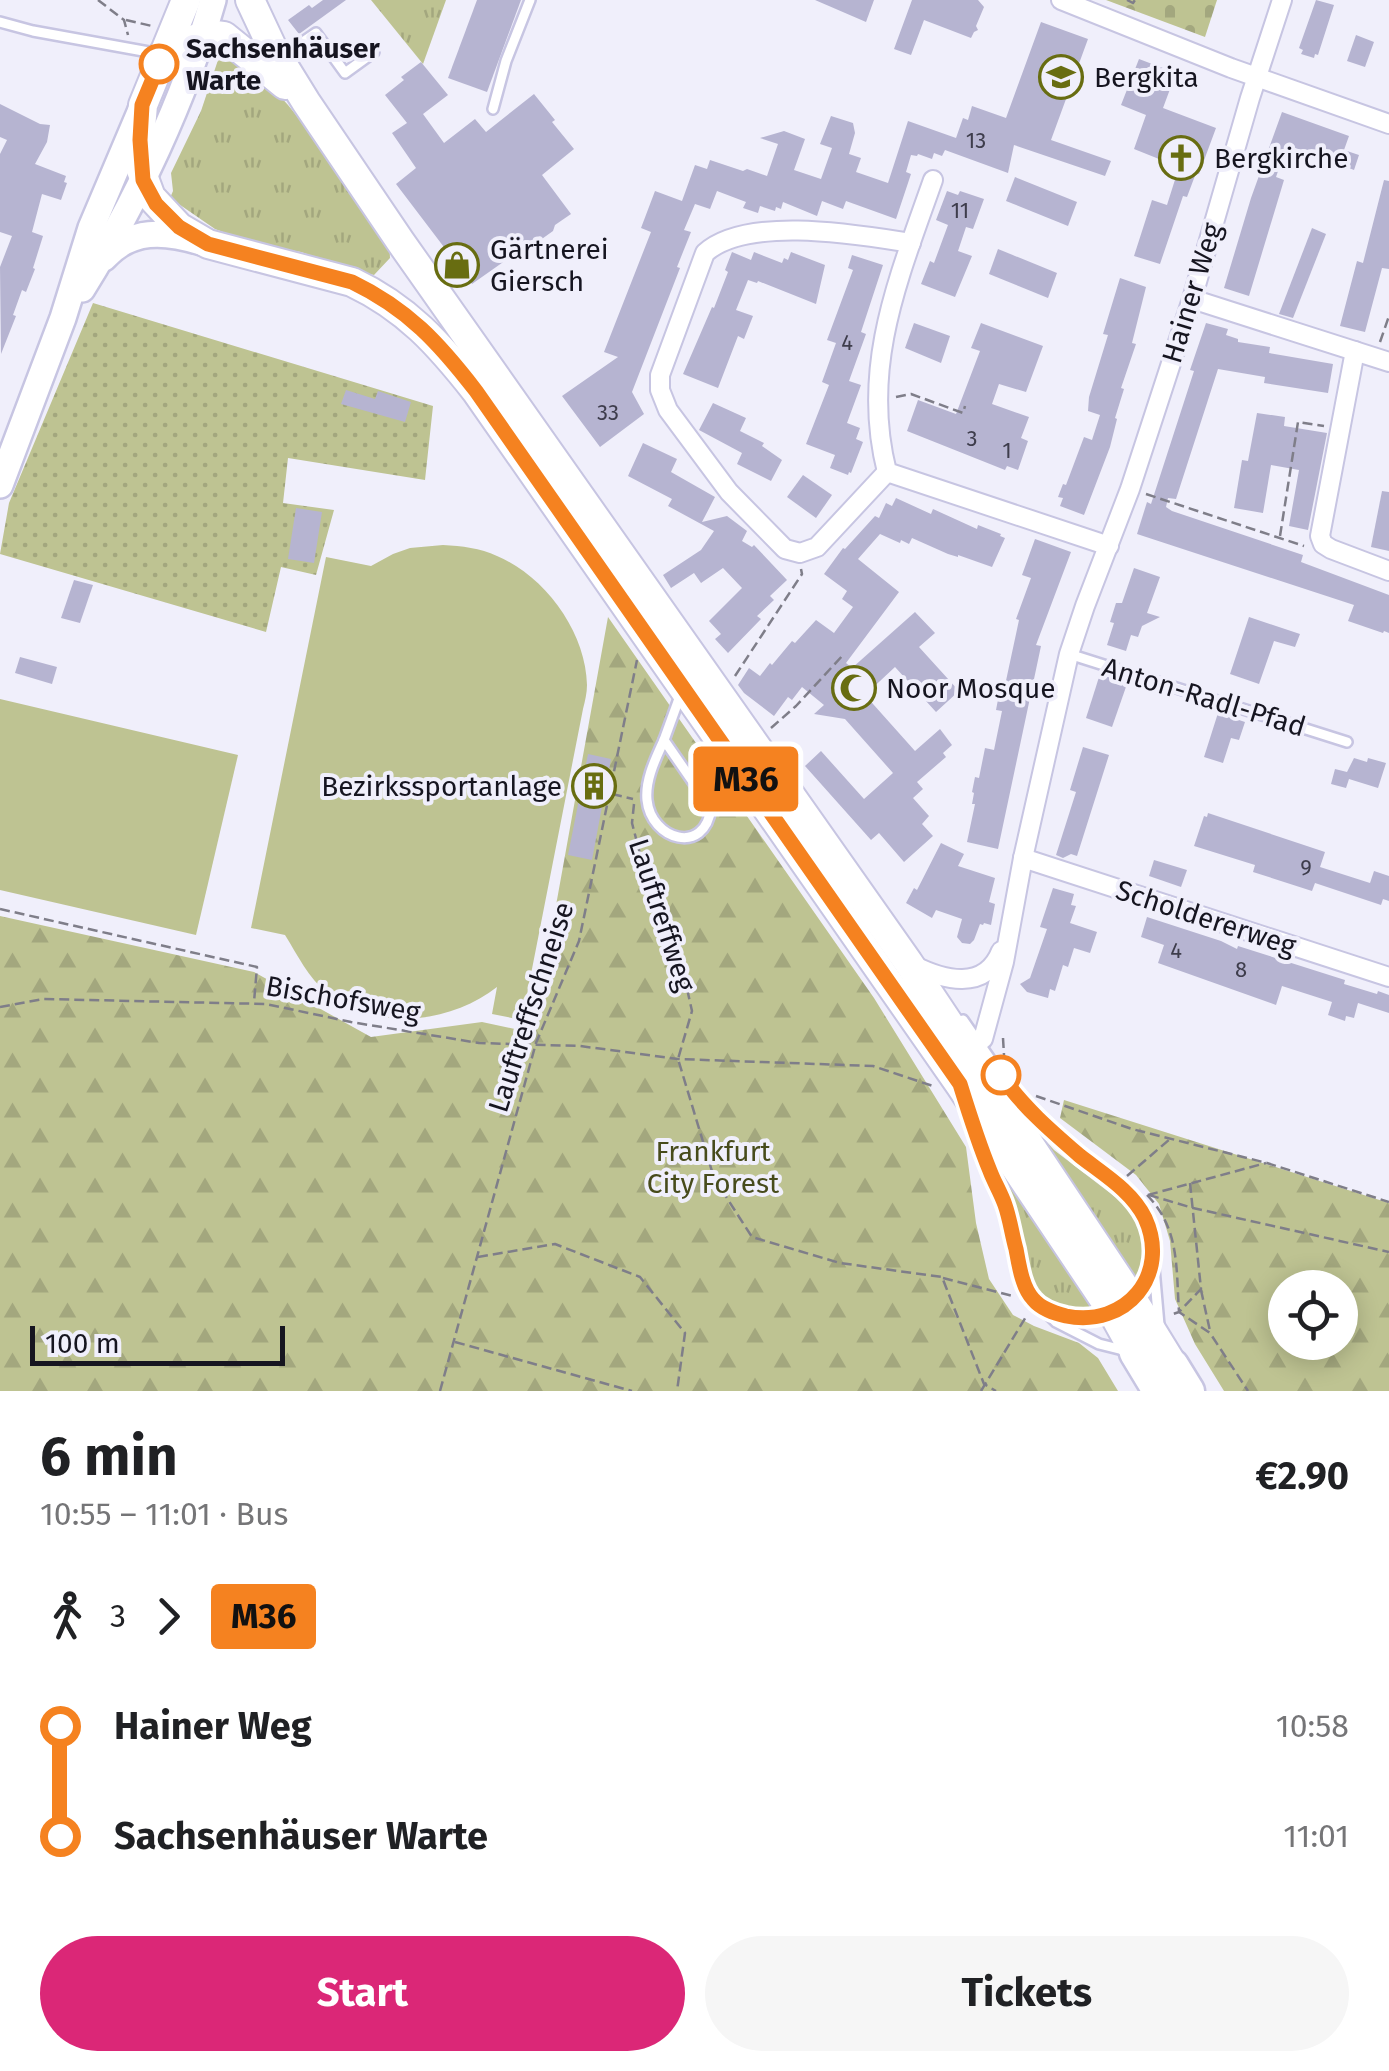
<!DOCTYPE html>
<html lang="en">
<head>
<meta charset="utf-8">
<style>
	:root { --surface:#fff; --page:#f6f6f6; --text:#202124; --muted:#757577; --accent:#db2777 }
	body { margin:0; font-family:"Fira Sans",sans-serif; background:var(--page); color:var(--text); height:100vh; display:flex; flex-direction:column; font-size:38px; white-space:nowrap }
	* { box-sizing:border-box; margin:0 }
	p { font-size:32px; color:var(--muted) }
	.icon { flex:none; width:55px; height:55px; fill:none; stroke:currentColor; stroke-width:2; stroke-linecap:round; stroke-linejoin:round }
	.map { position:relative; height:1391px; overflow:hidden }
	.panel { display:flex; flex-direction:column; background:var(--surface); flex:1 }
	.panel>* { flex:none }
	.badge { padding:0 20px; border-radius:8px; font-size:35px; line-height:65px }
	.controls { position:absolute; left:1268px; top:1270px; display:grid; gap:20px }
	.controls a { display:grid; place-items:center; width:90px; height:90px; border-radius:50%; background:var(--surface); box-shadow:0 5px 25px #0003; font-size:50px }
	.scale { position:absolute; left:30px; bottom:25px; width:255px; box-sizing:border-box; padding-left:10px; border:5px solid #161520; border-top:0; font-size:28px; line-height:35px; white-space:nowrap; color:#161520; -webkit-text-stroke:8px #f0effb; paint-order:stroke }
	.map>.badge { position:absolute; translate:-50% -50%; box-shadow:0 0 0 5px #fff }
	.legs { display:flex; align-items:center; gap:15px; height:110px; padding:0 40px; font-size:32px }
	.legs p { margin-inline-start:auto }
	.summary { display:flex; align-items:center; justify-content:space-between; height:170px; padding:0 40px }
	h1 { font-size:55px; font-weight:700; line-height:75px }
	.action { display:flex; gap:20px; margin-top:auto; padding:20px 40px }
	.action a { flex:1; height:115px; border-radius:60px; background:var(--accent); color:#fff; font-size:40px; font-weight:700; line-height:115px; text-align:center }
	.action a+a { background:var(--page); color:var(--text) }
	ul { padding:0 40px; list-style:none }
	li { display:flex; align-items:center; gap:35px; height:110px; font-size:38px }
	li i { display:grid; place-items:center; width:15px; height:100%; margin:0 12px; background:currentColor }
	li i::after { content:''; width:25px; height:25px; margin:-12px; border:8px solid; border-radius:50%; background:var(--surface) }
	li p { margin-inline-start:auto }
	li:first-child i { background:linear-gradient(#0000 50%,currentColor 0) }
	li:last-child i { background:linear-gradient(currentColor 50%,#0000 0) }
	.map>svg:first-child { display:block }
</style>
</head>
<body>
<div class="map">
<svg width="1389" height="1391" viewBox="0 0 1389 1391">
	<defs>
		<pattern id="grass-tufts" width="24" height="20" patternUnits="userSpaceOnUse" patternTransform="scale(2.5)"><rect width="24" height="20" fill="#bec392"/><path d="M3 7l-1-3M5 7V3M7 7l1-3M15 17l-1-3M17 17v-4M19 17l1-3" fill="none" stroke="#a3a77e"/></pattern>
		<pattern id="forest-firs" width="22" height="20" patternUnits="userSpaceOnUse" patternTransform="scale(2.5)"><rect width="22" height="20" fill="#bec392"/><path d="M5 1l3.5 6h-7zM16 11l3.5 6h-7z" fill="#a3a77e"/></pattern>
		<pattern id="cemetery-stones" width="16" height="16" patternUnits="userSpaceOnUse" patternTransform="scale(2.5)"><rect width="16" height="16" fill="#bec392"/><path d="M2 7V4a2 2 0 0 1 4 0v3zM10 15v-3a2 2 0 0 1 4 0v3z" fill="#a3a77e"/></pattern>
		<pattern id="garden-dots" width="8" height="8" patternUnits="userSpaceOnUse" patternTransform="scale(2.5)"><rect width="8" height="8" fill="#bec392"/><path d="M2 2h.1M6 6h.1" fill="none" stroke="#a3a77e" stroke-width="1.8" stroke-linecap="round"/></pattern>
	</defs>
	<rect width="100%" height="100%" fill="#f0effb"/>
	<g fill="url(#grass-tufts)">
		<path d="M371,0H446L423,64Z"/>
		<path d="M222,48L237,49L288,105L343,173L389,238L390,258L374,275L350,269L301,252L255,244L215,229L170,198L173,191L171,173L201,111Z"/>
		<path d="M1028,1122L1054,1150L1127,1206L1147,1232L1149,1259L1141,1274L1130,1282Z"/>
		<path d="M996,1163L1096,1304C1087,1310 1078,1313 1067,1310C1020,1299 1024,1236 1012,1199C1007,1187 1001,1175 996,1163Z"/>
	</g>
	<g fill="url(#forest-firs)" fill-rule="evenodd">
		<path d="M608,617L874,998L966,1147L976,1223L989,1279L1013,1315L1034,1326L1079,1343L1098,1358L1118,1391H0V916L254,972L371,1037L482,1022L533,1033Z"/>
		<path d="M1064,1100L1389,1203V1391H1224L1195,1344L1175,1299L1170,1241L1159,1204L1136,1175L1060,1118ZM1285,1288H1340V1342H1285Z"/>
	</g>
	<path fill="url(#cemetery-stones)" d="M1106,0H1217L1205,37Z"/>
	<path fill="url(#garden-dots)" d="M93,303L433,406L425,480L288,458L283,503L334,510L316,575L281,567L266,632L0,554L9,503Z"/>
	<g fill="#bec392">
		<path d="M443,545C462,546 480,548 497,556C545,576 586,632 587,685C587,693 585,701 583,709L522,1020L492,1014L497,987C451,1023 375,1033 327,993C308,977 298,956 285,935L251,928L326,557L371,566L393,554L410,548Z"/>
		<path d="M0,699L238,755L196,935L0,890Z"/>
	</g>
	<g fill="#b6b4d1">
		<path d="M323,0H346L299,34L288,20L309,5L312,8Z"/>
		<path d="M477,0H521L487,92L448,78Z"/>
		<path d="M815,0H874L866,22Z"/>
		<path d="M912,0H978L984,7L976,26L978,30L974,32L971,38L924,20L911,55L894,49Z"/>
		<path d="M1316,0L1334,5L1318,55L1315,54L1314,58L1301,54L1303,50L1299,48Z"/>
		<path d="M1041,22L1088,39L1051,140L1111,161L1105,176L1014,145L1008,173L945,150L942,156L934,153L932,159L918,154L917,156L911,155L906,172L911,174L896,219L846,201L843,209L822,201L817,216L783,202L781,209L776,207L775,211L760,206L758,213L743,208L746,202L717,191L710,209L695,204L684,230L691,232L677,267L680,268L632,392L644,414L600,447L562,396L618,357L604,352L651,232L641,228L655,191L682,201L695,165L707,169L710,160L743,171L747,169L767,176L778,144L760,138L784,131L805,139L794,170L821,179L832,148L820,144L831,116L853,123L855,133L849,154L861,158L856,172L888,183L908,121L956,138L963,118L968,120L972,106L1006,118Z"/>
		<path d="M1356,35L1374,42L1365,67L1347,61Z"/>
		<path d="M1139,59L1176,73L1163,108L1216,128L1199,174L1196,173L1187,197L1183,196L1160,264L1134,256L1152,200L1167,205L1179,167L1134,149L1146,115L1121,105Z"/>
		<path d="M421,62L448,95L423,114L444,143L475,119L486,132L534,94L555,120L552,122L574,149L542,175L571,214L555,225L553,231L532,246L530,243L472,284L396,184L416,168L392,133L407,123L385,95L404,80L401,77Z"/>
		<path d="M0,104L40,124L50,125L47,142L35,164L66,176L64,182L67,183L61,200L42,194L32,232L43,236L33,268L35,269L26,292L22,290L13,315L16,316L1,354L0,267L12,236L0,232V154L7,140L0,137Z"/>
		<path d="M1282,112L1349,136L1344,150L1359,155L1354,170L1339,164L1340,160L1314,150L1312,154L1287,145L1276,177L1284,180L1281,190L1249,296L1224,288L1251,198Z"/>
		<path d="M1015,177L1077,202L1068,226L1006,201Z"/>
		<path d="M1384,180L1389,181V269L1382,268L1365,332L1340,326L1357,261L1363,263Z"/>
		<path d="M947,191L958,195L960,191L984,199L973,229L966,227L958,251L972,256L955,297L921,284L930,261L934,263L948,225L936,220Z"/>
		<path d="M1312,228L1326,234L1293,318L1279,314Z"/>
		<path d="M998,249L1057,273L1048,298L989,274Z"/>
		<path d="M732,252L751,260L754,252L782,263L784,258L788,260L791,252L825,265L816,304L758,281L757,283L748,280L736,310L753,316L744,339L738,336L718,388L683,374L712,307L714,308L728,272L725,270Z"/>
		<path d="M852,255L883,265L861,332L866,334L849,381L861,385L847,423L860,428L856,439L863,442L851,473L849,472L848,475L830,468L835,455L806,444L829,385L822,382L836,343L827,340L853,270L848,268Z"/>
		<path d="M1120,278L1146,287L1132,343L1136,344L1121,388L1124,389L1115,418L1117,419L1110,447L1084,515L1060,506L1063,498L1058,497L1063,484L1066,485L1084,437L1092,440L1100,415L1088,411L1089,397L1108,335L1103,334Z"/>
		<path d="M914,323L950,336L941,363L905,348Z"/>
		<path d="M981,323L1043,346L1026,392L999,384L992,404L1029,417L1021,438L1028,441L1018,470L1007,466L1005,470L907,431L918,400L956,414L980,351L971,348Z"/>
		<path d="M1206,323L1228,329L1226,335L1238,339V342L1270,347L1269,353L1333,364L1328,393L1264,383L1265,377L1218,369L1176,499L1168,498L1166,507L1172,511L1303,555L1301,562L1389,595V633L1384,631L1383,633L1348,621L1354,605L1137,534L1147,502L1151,504L1194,371L1190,370Z"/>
		<path d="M346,390L375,399L378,391L411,402L405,422L341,404Z"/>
		<path d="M713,403L746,418L740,431L764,443L762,446L782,460L771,481L737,464L742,453L699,430Z"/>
		<path d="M1257,413L1285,417L1284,426L1327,433L1308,530L1289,526L1299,470L1271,465L1263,513L1234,508L1242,460L1248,461Z"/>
		<path d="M643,443L677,459L671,472L715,497L702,522L727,516L747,531L742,541L752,547L754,545L787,580L770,596L774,600L757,616L761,619L728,653L715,639L721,634L709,621L742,588L723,568L701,583L694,573L671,588L663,575L701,550L714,531L668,506L672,499L628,476Z"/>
		<path d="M803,475L832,495L816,518L787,497Z"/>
		<path d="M1382,491L1389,492V551L1371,547Z"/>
		<path d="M896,498L931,514L933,509L977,529L978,525L1001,534L1000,536L1005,538L992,567L958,555V557L948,554L912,538L909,544L901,540L900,543L880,534L858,559L899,592L846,663L852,668L915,612L935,633L919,647L959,691L936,712L895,667L865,695L915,751L940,729L952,745L943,753L946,757L917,782L923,789L913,798L929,816L922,824L933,836L904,862L879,833L871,840L805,766L821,751L864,799L893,773L845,719L814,714L824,705L802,687L792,700L788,697L774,716L744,693L738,685L749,668L760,676L770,663L772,665L792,641L795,643L816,620L834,633L853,607L842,599L847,591L824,574L843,548L845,549L875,516L879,518L886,503L892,506Z"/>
		<path d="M296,508L322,512L314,563L288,559Z"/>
		<path d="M1035,539L1071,552L1036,645L1041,646L998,849L967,842L975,804H972L974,793L972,792L975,777L979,778L985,748L994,750L1002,711L996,710L1000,689L1004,690L1019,620L1016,619L1031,578L1022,575Z"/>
		<path d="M1134,568L1160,577L1147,613L1160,617L1142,626L1138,637L1131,635L1126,651L1107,645L1114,623L1110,622L1116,603H1122Z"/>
		<path d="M74,580L93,585L80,623L61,618Z"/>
		<path d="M1249,617L1300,634L1295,647L1274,641L1259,684L1230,674Z"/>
		<path d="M20,657L57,667L52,684L15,673Z"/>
		<path d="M1100,674L1127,684L1112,727L1086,718Z"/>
		<path d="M1218,713L1245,722L1239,740L1231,738L1223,763L1204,757Z"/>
		<path d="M1083,747L1109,755L1077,856L1071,854L1063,858L1056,855L1076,792L1070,790Z"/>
		<path d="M588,754L611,759L592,860L568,855Z"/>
		<path d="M1354,758L1367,762L1368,758L1386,763L1378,788L1349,779L1346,788L1331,784L1335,769L1347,772Z"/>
		<path d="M1208,813L1325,852L1320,867L1370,883L1374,871L1389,876V901L1383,899L1381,905L1315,883L1312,891L1253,872L1255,865L1194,846L1204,816L1207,817Z"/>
		<path d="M941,843L964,854L958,866L995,878L989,902L995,904L991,925L984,923L983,925L980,924L974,940L970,944L962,943L957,937L962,919L936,910L932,918L906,903L914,888L917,890Z"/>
		<path d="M1154,860L1187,870L1181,887L1149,876Z"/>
		<path d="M1053,888L1074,894L1071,905L1076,906L1070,923L1097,932L1090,953L1074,948L1068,967L1063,965L1055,991L1050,989L1048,998L1027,992L1020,984L1030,978L1047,929L1040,927Z"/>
		<path d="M1147,917L1221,941L1237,949L1238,946L1345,980L1344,984L1377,994L1378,991L1389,995V1013L1358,1003L1354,1018L1346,1016L1345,1021L1328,1015L1332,1002L1282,986L1276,1005L1158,963L1164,945L1141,937Z"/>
	</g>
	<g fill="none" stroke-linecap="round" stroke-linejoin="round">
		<g stroke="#c7c5e2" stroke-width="14">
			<g id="service">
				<path d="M0,22L33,31L160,54"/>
				<path d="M281,57L316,33L345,73L374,52"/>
				<path d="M493,109L506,61L530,0"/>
				<path d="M1069,654L1347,742"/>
				<path d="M664,740L711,808C705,856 651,840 647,800C645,779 656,758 664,740Z"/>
				<path d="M664,740L680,696"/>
				<path d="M963,1020L1015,1095L1034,1115L1132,1198L1142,1213L1151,1234L1159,1325"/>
				<path d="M974,1125L990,1171L1007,1208L1028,1294L1056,1322L1099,1344L1127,1351"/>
				<path d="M1135,1297L1142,1286L1152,1257"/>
				<path d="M1048,1310C1067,1318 1087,1320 1106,1315"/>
			</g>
		</g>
		<g stroke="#c7c5e2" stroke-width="22">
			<g id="minor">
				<path d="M1061,0L1231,68L1389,124"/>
				<path d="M933,180C899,277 860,367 887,472L1109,546"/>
				<path d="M1192,299L1389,362"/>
				<path d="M1355,351L1320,536L1323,544L1331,549L1389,571"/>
				<path d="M887,472L817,547L800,553L785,549L729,492L668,410L660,390V375L705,253C747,215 859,235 911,243"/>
				<path d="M1023,858L1389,977"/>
				<path d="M913,965C943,980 985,992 1001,951"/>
				<path d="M983,1039L1004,962L1023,858L1069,654L1085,606L1130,489L1192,299L1250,98L1282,0"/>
			</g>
		</g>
		<g stroke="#c7c5e2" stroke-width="30">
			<g id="secondary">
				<path d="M104,258C131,228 165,231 201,242"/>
				<path d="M82,289C136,203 185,98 213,0"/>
				<path d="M0,485L63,318L91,228L141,110"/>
			</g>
		</g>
		<g stroke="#c7c5e2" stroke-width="32">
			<g id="primary">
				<path d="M186,0L143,105L140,139L141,170L151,197L179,227L208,244L352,282C407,308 439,344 476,391L960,1085L1113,1313L1135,1353"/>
				<path d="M250,0L272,47L306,102L400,241L908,962L1133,1300L1173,1365"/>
				<path d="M163,54C183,44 201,32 224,36L285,85"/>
			</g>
		</g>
		<g stroke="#c7c5e2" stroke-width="35">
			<g id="trunk">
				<path d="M1135,1353L1158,1391"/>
				<path d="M1173,1365L1189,1391"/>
			</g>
		</g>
		<g stroke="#7f7e89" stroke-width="2.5" stroke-dasharray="10 5" stroke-linecap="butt">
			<path d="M98,0L124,20L128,35"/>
			<path d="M1127,0L1133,3L1135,0"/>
			<path d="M126,20L152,26"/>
			<path d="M1380,342L1389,316"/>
			<path d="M896,397L911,394L963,413L965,406"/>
			<path d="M1146,494L1304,546"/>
			<path d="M1280,536L1298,422L1324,426"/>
			<path d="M735,676L802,574L801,569"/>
			<path d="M771,728L796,706L844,654"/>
			<path d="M612,794L633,799"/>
			<path d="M634,804L632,823L648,885L683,971L692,1011L678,1059L714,1178L752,1237L840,1263L942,1277L984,1384L996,1391"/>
			<path d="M0,909L257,967L254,1002"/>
			<path d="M0,1007L43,999L266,1004L351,1022L479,1043L580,1046L678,1059L873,1066L933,1086"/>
			<path d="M1003,1038L1004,1055"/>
			<path d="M1036,1096L1132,1129L1267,1163L1389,1202"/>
			<path d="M1127,1176L1170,1139"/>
			<path d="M1190,1183L1201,1289L1179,1312L1210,1333L1248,1391"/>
			<path d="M1147,1195C1180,1229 1176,1268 1179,1312L1173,1314"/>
			<path d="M1148,1195L1266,1163"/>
			<path d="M1149,1195L1193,1208L1389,1252"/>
			<path d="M478,1257L555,1244L640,1277L685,1333L677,1391"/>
			<path d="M943,1278L1013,1296"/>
			<path d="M1201,1290L1210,1331"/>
			<path d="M455,1342L632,1391"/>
			<path d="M440,1391L536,1043L579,941L637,660"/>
			<path d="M981,1391L1027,1315"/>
		</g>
		<use href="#service" stroke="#fff" stroke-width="9"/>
		<use href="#minor" stroke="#fff" stroke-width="18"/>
		<use href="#secondary" stroke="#fff" stroke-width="25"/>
		<use href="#primary" stroke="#fff" stroke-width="28"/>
		<use href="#trunk" stroke="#fff" stroke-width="30"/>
	</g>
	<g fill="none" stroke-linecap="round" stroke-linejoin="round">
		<g stroke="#fff" stroke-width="22">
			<path id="line-1" d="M159,64L142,105L140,140L143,180L156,204L179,227L208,244L352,282C408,309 439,343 476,391L960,1084C969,1113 978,1142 990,1171C994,1182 1001,1193 1005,1205C1010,1219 1012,1235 1016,1249C1019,1265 1022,1287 1033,1299C1041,1309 1054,1313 1066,1316C1126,1328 1171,1275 1145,1218C1132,1191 1103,1174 1080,1156C1051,1131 1022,1106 1001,1075"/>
		</g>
		<use href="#line-1" stroke="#f58220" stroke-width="15"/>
	</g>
	<defs>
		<g id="school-ring" transform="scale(2.25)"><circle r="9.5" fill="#f0effb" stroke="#686d11" stroke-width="1.5"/><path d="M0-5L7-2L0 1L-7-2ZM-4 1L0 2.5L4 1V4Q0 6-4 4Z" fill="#686d11"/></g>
		<g id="church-ring" transform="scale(2.25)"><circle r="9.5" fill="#f0effb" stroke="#686d11" stroke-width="1.5"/><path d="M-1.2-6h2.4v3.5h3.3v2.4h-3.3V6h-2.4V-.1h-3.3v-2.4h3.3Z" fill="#686d11"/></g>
		<g id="shop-ring" transform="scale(2.25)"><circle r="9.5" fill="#f0effb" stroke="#686d11" stroke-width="1.5"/><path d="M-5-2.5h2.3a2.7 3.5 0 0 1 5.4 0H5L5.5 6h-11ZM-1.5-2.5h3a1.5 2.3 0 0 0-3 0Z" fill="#686d11"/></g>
		<g id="mosque-ring" transform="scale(2.25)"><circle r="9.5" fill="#f0effb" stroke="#686d11" stroke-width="1.5"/><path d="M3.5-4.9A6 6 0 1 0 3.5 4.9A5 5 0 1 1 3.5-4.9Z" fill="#686d11"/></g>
		<g id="building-ring" transform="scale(2.25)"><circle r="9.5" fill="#f0effb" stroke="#686d11" stroke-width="1.5"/><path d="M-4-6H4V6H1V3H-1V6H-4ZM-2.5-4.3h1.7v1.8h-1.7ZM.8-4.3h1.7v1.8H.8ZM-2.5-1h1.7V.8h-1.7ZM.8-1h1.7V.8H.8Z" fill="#686d11"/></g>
	</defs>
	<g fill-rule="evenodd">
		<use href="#school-ring" x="1061" y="77"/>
		<use href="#church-ring" x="1181" y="158"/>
		<use href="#shop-ring" x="457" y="265"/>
		<use href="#mosque-ring" x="854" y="688"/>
		<use href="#building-ring" x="594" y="786"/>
	</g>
	<g fill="#fff" stroke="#f58220" stroke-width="5">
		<circle cx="159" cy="64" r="18"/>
		<circle cx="1001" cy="1075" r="18"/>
	</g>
	<g text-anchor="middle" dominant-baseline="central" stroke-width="8" stroke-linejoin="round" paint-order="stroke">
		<g font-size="22" fill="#3e3d4c">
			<text x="976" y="140">13</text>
			<text x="960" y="210">11</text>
			<text x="847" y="342">4</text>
			<text x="608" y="412">33</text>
			<text x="972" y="438">3</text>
			<text x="1007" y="450">1</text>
			<text x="1306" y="867">9</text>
			<text x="1176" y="950">4</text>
			<text x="1241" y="969">8</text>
		</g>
		<g font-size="28" font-weight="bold" fill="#161520" stroke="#f0effb" text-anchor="start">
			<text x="186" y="48">Sachsenhäuser<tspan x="186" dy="32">Warte</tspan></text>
		</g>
		<g font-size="28" fill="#161520" stroke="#f0effb" text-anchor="start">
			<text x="1094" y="77">Bergkita</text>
			<text x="1214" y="158">Bergkirche</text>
			<text x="490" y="249">Gärtnerei<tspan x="490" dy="32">Giersch</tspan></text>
			<text x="886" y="688">Noor Mosque</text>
			<text x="562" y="786" text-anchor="end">Bezirkssportanlage</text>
		</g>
		<g font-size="28" fill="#161520" stroke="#f0effb">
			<text transform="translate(1192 293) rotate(-73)">Hainer Weg</text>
			<text transform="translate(1204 697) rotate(17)">Anton-Radl-Pfad</text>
			<text transform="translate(662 915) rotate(72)">Lauftreffweg</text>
			<text transform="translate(1206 918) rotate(18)">Scholdererweg</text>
			<text transform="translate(343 999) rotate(10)">Bischofsweg</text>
			<text transform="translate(531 1007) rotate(-72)">Lauftreffschneise</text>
		</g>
		<g font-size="28" fill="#474b1b" stroke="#f0effb">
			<text x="713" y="1151">Frankfurt<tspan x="713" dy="32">City Forest</tspan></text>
		</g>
	</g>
</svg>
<div class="controls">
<a><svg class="icon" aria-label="locate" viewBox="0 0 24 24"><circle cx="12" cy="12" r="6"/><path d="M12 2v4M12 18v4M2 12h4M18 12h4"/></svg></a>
</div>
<div class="scale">100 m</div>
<b class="badge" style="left:746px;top:779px;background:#f58220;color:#111">M36</b>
</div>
<section class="panel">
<div class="summary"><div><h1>6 min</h1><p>10:55 – 11:01 · Bus</p></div><b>€2.90</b></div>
<div class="legs"><svg class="icon" aria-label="walk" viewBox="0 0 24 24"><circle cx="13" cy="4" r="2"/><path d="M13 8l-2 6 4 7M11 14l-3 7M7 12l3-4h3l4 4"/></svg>3<svg class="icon" aria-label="forward" viewBox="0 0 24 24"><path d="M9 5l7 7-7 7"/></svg><b class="badge" style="background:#f58220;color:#111">M36</b></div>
<ul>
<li><i style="color:#f58220"></i><b>Hainer Weg</b><p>10:58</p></li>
<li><i style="color:#f58220"></i><b>Sachsenhäuser Warte</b><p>11:01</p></li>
</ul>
<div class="action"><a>Start</a><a>Tickets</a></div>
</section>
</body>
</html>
